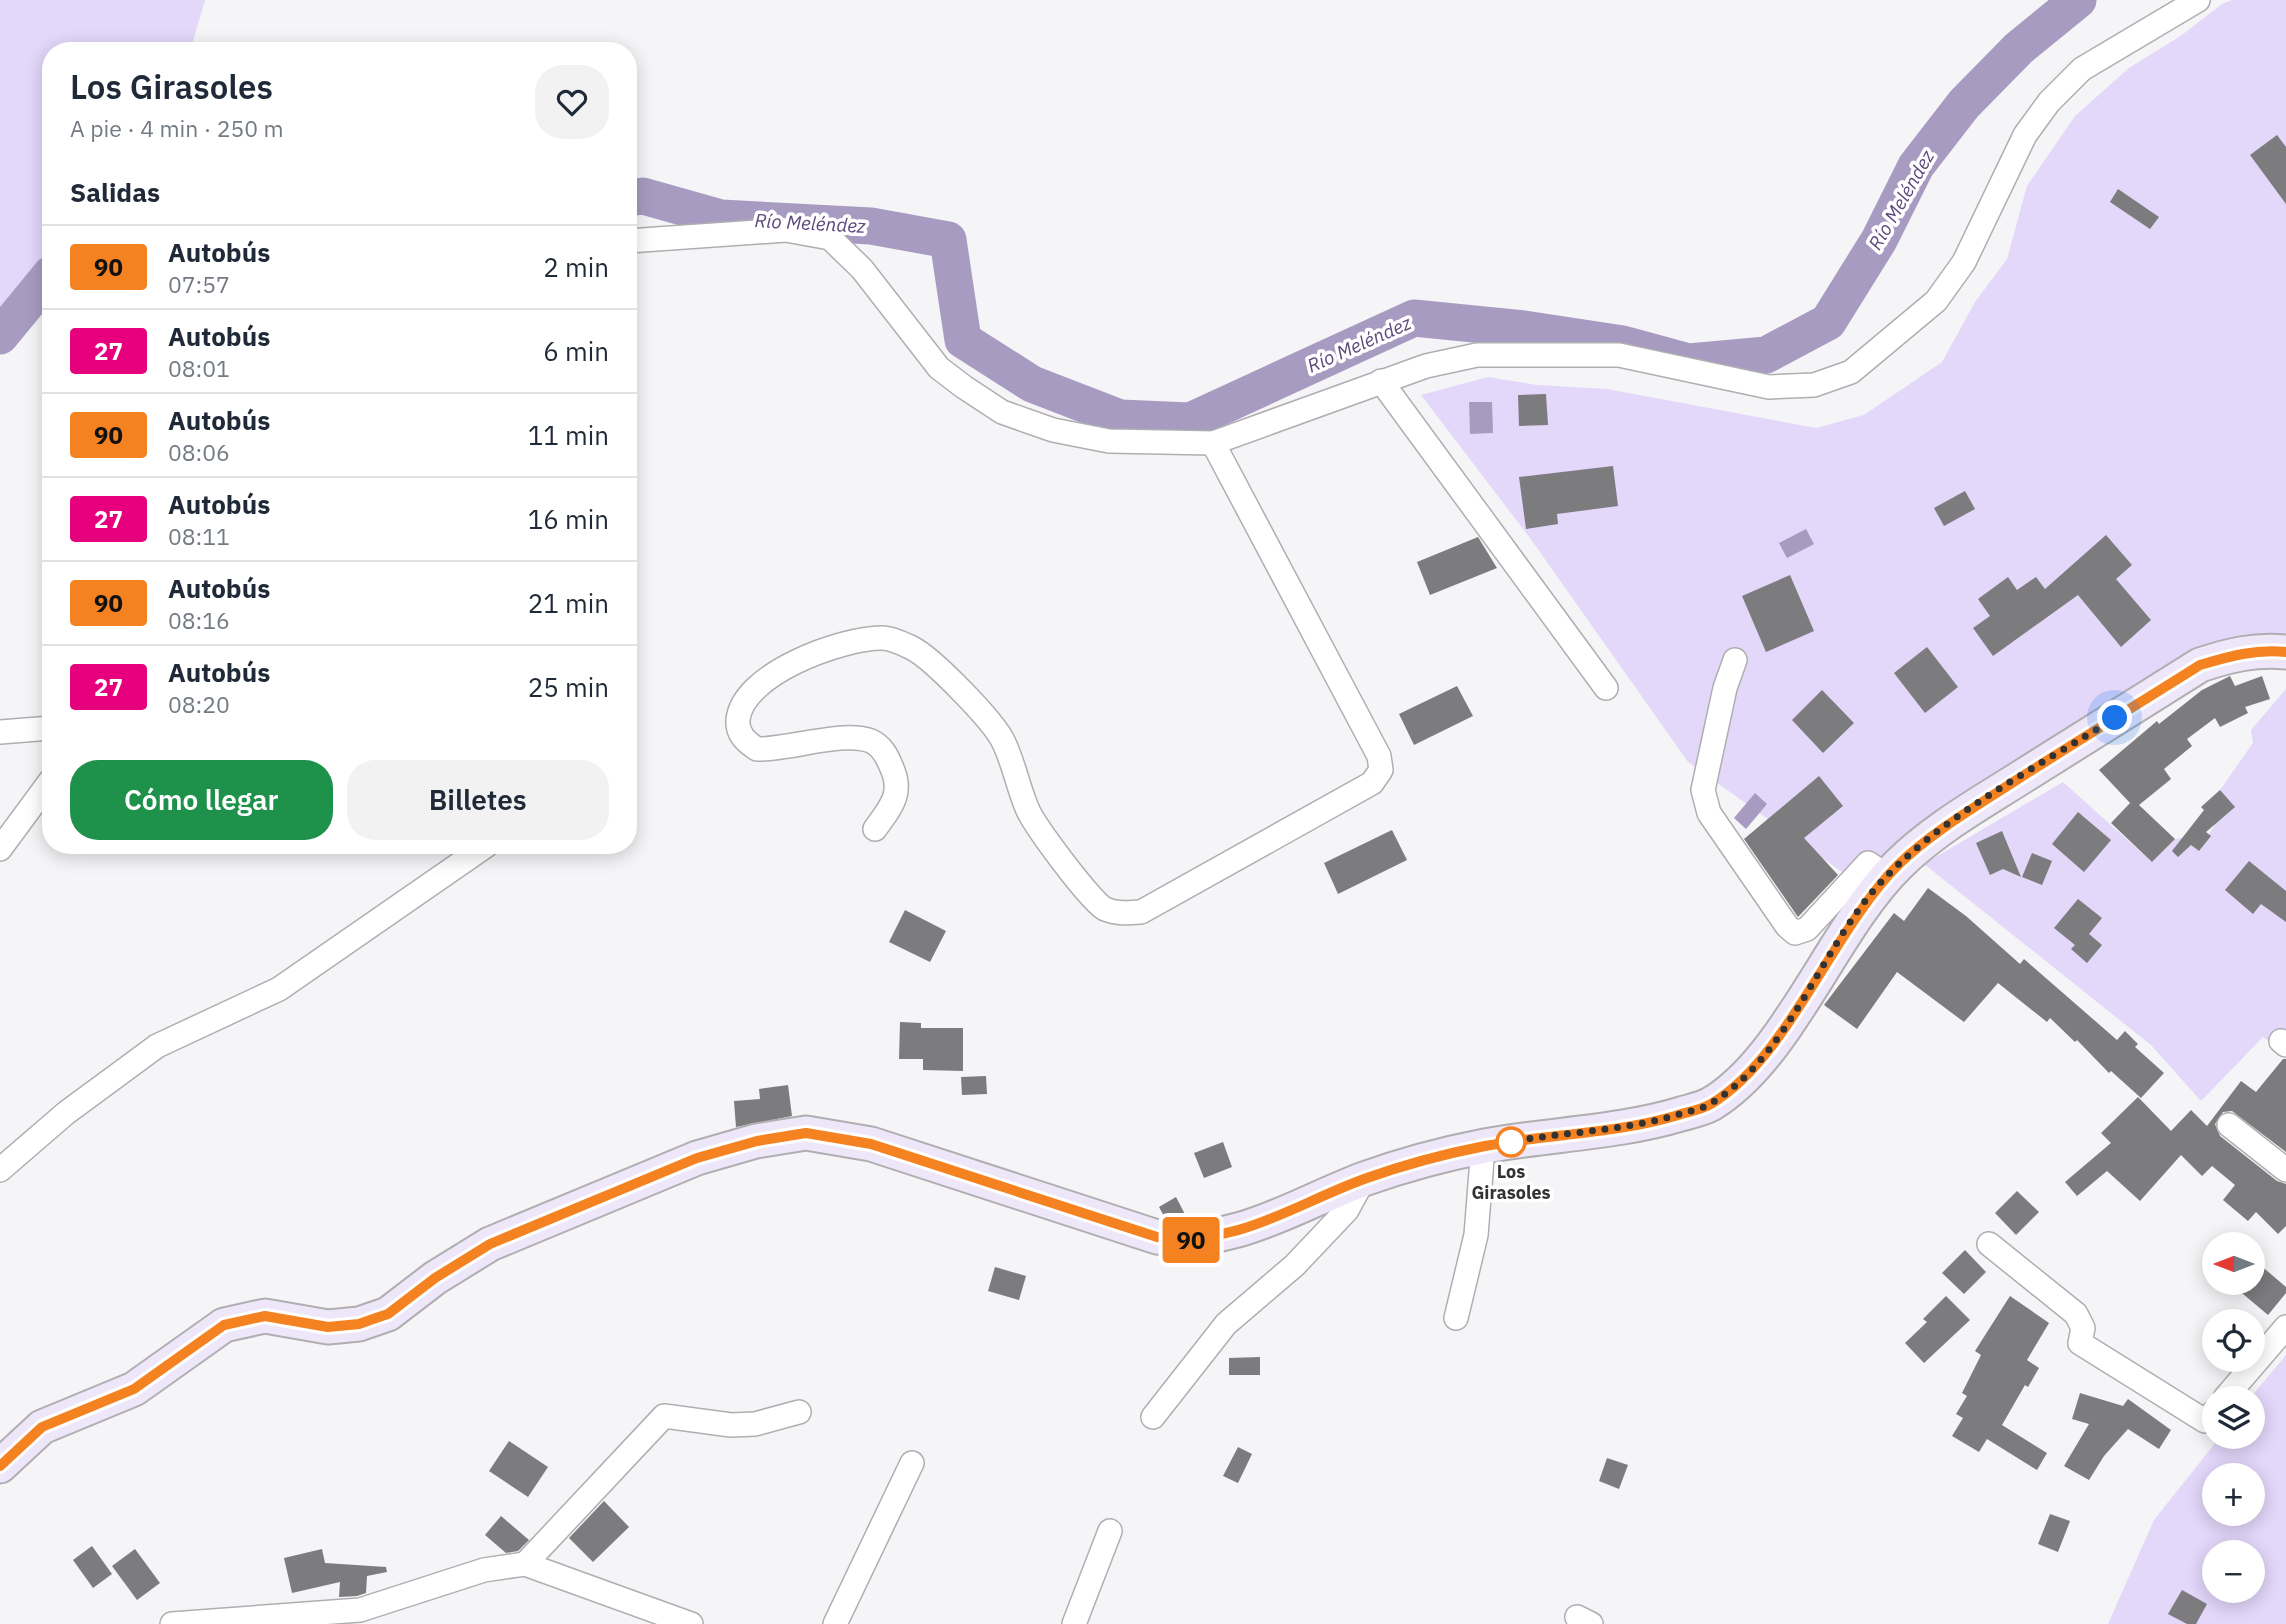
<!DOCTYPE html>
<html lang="es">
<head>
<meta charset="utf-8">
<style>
	:root { --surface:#fff; --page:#f2f2f3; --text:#1f2937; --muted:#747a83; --line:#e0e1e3; --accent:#1e914b }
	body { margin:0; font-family:"IBM Plex Sans",sans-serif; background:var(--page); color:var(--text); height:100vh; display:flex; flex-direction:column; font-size:26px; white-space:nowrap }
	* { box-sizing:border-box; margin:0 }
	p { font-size:23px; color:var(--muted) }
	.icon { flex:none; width:38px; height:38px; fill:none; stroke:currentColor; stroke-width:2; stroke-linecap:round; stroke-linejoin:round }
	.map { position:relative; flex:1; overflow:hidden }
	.details { position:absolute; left:42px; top:42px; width:595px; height:812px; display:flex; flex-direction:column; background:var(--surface); border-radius:28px; box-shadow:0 4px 18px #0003 }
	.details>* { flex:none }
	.badge { padding:0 14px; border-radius:5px; font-size:24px; line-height:46px }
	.needle { width:46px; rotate:270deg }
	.tools { position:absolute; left:2202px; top:1232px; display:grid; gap:14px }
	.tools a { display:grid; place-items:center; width:63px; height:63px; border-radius:50%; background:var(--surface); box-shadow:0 4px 18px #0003; font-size:35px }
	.you { position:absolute; width:35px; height:35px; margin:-18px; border:5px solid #fff; border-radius:50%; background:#1a73e8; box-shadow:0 0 0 10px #1a73e833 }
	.map>.badge { position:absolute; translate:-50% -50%; box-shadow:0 0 0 4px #fff }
	h2 { padding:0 28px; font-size:26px; line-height:63px }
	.round { display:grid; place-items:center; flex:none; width:74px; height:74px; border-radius:28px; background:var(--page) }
	.headline { display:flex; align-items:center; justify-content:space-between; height:119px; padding:0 28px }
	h1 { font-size:33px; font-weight:600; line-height:52px }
	.cta { display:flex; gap:14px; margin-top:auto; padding:14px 28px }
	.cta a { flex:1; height:80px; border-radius:28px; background:var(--accent); color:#fff; font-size:28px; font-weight:600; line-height:80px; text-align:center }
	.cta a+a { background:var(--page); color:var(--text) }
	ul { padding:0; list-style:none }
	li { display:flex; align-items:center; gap:21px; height:84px; padding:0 28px; border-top:2px solid var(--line) }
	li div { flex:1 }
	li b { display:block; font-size:26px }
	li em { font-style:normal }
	li .badge { min-width:77px; font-weight:700; text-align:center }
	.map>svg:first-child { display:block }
</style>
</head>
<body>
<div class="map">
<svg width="2286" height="1624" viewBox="0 0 2286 1624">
	<rect width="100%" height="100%" fill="#f5f4f7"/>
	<g fill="#e3d7fa" fill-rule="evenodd">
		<path d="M0,0H205L190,51H51V274L0,336Z"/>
		<path d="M2232,0H2286V639L2266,634L2220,647L2139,691L1927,818L1856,882L1688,762L1530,538L1421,395L1488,377L1537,385L1607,389L1816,428L1864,415L1942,362L1975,302L2007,259L2027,186L2075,116L2129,68L2182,35L2222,4Z"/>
		<path d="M2286,689V1054L2263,1037L2201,1101L2151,1045L1924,864L2063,782L2152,862L2175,839L2182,838L2199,851L2215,824L2220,790L2253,743L2251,730Z"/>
		<path d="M2286,1355V1624H2108L2154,1520L2220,1437H2252L2250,1398ZM2214,1475H2252V1514H2214ZM2214,1552H2252V1591H2214Z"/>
	</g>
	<g fill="#a89bc1">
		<path d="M1469,402H1492L1493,433L1470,434Z"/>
		<path d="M1806,529L1814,544L1787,558L1779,543Z"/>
		<path d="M1755,793L1767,804L1746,829L1734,818Z"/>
	</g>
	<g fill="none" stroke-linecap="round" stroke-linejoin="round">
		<g stroke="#a89bc1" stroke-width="37">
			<path d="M628,198L643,196L721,218L871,226L948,240L963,340L1032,384L1120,418L1190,421L1414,318L1524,329L1623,344L1689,362L1766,355L1828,322L1879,240L1916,166L1964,104L2019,48L2078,0"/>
			<path d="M0,336L51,274"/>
		</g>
	</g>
	<g fill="#7c7b7e">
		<path d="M2277,135L2286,147V204L2250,155Z"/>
		<path d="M2118,189L2159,217L2150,229L2110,202Z"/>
		<path d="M1546,394L1548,425L1519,426L1518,395Z"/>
		<path d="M1613,466L1618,506L1557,514L1558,524L1526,529L1519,477Z"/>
		<path d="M1965,491L1975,509L1944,526L1934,508Z"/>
		<path d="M2106,535L2132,565L2116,579L2151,620L2121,647L2078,595L1993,656L1973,628L1990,616L1978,599L2008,577L2017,590L2036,577L2045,589Z"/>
		<path d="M1478,537L1497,568L1430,595L1417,562Z"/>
		<path d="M1790,575L1814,631L1766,652L1742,596Z"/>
		<path d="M1927,647L1958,687L1925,713L1894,673Z"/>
		<path d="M2230,676L2235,686L2262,676L2270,699L2245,707L2248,713L2220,727L2215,718L2187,739L2192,746L2164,769L2171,779L2139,805L2175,839L2152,862L2111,823L2130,803L2099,770L2157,721L2159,724L2202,690Z"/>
		<path d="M1457,686L1473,716L1414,745L1399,714Z"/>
		<path d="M1822,690L1854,723L1823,753L1792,720Z"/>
		<path d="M1819,776L1843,806L1804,838L1838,875L1798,917L1744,839Z"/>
		<path d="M2220,790L2235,807L2206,832L2211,836L2199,851L2191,845L2178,857L2172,851L2204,810L2201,807Z"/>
		<path d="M2078,812L2111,840L2084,872L2052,844Z"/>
		<path d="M1392,830L1407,860L1338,894L1324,863Z"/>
		<path d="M2002,831L2021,877L2003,869L1990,875L1976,843Z"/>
		<path d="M2032,853L2052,861L2042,885L2022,877Z"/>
		<path d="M2249,861L2286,891V922L2261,904L2253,914L2225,890Z"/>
		<path d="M1928,888L1966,916L2020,964L2024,959L2117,1040L2125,1031L2138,1044L2135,1047L2164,1073L2141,1098L2111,1071L2109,1073L2077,1040L2075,1042L2050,1018L2047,1022L1998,983L1964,1022L1897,972L1857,1029L1824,1005L1894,913L1904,921Z"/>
		<path d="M2078,899L2102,918L2089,934L2102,945L2087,963L2071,949L2075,945L2054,928Z"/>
		<path d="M905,910L946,931L930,962L889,942Z"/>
		<path d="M900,1022L921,1023V1028H963V1071L923,1070V1059H899Z"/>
		<path d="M2283,1059H2286V1152L2232,1111L2223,1112L2215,1124L2220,1136L2277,1181L2286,1184V1226L2278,1234L2256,1212L2248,1221L2223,1200L2235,1185L2212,1166L2202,1176L2181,1155L2140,1201L2107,1171L2077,1196L2065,1182L2111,1143L2101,1133L2138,1097L2171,1131L2191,1110L2207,1126L2241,1081L2256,1092Z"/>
		<path d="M986,1076L987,1094L962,1095L961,1077Z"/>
		<path d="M788,1085L792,1116L736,1127L734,1101L760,1099L759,1089Z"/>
		<path d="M1223,1142L1232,1167L1204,1178L1194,1153Z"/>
		<path d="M2017,1191L2039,1212L2016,1235L1995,1213Z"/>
		<path d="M1176,1197L1187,1218L1186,1219L1165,1218L1159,1207Z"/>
		<path d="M1965,1250L1986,1272L1964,1294L1942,1273Z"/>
		<path d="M2252,1258L2286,1287V1293L2268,1315L2230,1283H2252Z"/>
		<path d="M995,1267L1026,1276L1019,1300L988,1291Z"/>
		<path d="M1946,1296L1970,1320L1924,1363L1905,1343L1927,1322L1923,1319Z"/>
		<path d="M2010,1296L2049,1323L2027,1360L2039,1368L2028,1387L2025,1385L2002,1425L2047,1453L2037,1470L1987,1439L1979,1452L1952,1436L1963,1418L1956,1414L1967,1396L1962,1393L1981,1355L1975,1351Z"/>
		<path d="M1260,1357V1375H1229V1358Z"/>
		<path d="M2080,1393L2123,1406L2128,1399L2171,1430L2159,1449L2128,1429L2104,1456L2089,1480L2064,1466L2089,1424L2072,1419Z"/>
		<path d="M509,1441L548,1467L528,1497L489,1471Z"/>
		<path d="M1238,1447L1252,1454L1238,1483L1223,1476Z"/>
		<path d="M1607,1458L1628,1465L1619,1489L1599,1481Z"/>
		<path d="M604,1501L629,1527L593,1562L569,1538Z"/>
		<path d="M2050,1514L2070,1521L2058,1552L2038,1544Z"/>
		<path d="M501,1516L529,1540L518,1551L506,1553L485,1535Z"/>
		<path d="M92,1546L112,1574L93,1588L73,1560Z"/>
		<path d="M135,1549L160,1583L137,1600L112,1566Z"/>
		<path d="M322,1549L325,1563L386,1567L387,1572L367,1576L366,1593L357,1596L339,1597L340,1582L292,1593L284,1558Z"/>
		<path d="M2182,1590L2207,1604L2196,1624H2187L2168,1614Z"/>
	</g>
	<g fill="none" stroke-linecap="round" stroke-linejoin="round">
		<g stroke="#afaeb1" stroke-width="26">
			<g id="street">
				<path d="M628,241L786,230L830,238L862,269L939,368L964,387L1002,412L1053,430L1109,441L1213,443L1426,366L1477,355H1619L1769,387L1814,385L1851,372L1936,301L1964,262L2025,135L2049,102L2082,69L2198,0"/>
				<path d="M1381,381L1606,688"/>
				<path d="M1735,660L1725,688L1703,790L1709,813L1787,926L1795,933L1807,929L1868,863L1887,876"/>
				<path d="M0,732L51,728"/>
				<path d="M875,829C891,807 904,793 891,766C887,756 882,746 871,741C843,730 789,750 757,749C746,742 737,734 738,720C742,674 841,638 882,638C890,638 904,644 912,648C932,658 995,722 1004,743C1014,764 1018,787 1027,808C1033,824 1091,902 1105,909C1117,914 1128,913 1141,912L1372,783L1381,770L1379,756L1213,443"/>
				<path d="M0,849L51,780"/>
				<path d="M2281,1041L2286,1045"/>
				<path d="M2229,1125L2286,1170"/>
				<path d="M0,1170L66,1113L157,1046L279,989L487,845"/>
				<path d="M1989,1244L2076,1314L2083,1328L2080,1343L2205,1421L2214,1412"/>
				<path d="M1456,1318L1476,1235L1483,1147"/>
				<path d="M2225,1398L2286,1327"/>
				<path d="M1153,1417L1226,1324L1295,1265L1347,1210L1364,1179"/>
				<path d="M525,1564L664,1416L731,1425L755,1424L799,1412"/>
				<path d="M1577,1617L1591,1624"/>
				<path d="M172,1624L360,1610L484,1570L525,1564L691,1624"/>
				<path d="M835,1624L912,1463"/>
				<path d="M1074,1624L1110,1531"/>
			</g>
		</g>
		<g stroke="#afaeb1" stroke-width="37">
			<path id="secondary" d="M0,1466L42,1427L134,1389L224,1325L265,1316L328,1327L359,1324L388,1314L435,1278L490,1244L697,1158L756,1141L806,1133L871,1144L1157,1237C1237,1246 1293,1206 1364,1179C1403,1165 1444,1154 1485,1146C1550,1134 1618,1133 1681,1114C1691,1111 1702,1109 1711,1104C1788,1058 1832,930 1898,865C1933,830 1979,804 2020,778C2080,740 2140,703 2200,665C2230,655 2255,649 2286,652"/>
		</g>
		<use href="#street" stroke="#fff" stroke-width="23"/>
		<use href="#secondary" stroke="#eee7fa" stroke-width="33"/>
	</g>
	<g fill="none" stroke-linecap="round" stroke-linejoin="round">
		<g stroke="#fff" stroke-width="16">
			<path id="line" d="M0,1466L42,1427L134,1389L224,1325L265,1316L328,1327L359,1324L373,1319L388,1314L435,1278L490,1244L697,1158L757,1141L806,1133L871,1144L1157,1237C1239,1246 1291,1206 1364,1179C1403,1165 1444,1154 1485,1146C1548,1134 1614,1134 1675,1116C1687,1112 1701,1110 1711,1104C1788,1058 1832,931 1898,865C1932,832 1975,807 2015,781C2076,742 2138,704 2200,665C2230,656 2255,649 2286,652"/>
		</g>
		<use href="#line" stroke="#f58220" stroke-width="10"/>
		<path stroke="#323233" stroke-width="7" stroke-dasharray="0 12.6" d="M1511,1142H1508C1565,1132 1624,1131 1680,1114C1690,1111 1702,1109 1710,1104C1786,1059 1819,955 1874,890C1935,819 2036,768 2115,718"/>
	</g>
	<circle fill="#fff" stroke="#f58220" stroke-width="3.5" cx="1511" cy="1142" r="14"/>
	<g text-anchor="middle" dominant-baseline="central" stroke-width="7" stroke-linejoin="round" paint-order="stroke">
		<g font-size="18" font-weight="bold" fill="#323233" stroke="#fff">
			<text x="1511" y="1171">Los<tspan x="1511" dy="21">Girasoles</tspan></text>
		</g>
		<g font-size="19" font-style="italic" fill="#5d487d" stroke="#fff">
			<text transform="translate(1901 200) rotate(-60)">Río Meléndez</text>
			<text transform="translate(810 223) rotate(3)">Río Meléndez</text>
			<text transform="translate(1359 344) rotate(-24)">Río Meléndez</text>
		</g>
	</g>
</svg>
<div class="tools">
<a><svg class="needle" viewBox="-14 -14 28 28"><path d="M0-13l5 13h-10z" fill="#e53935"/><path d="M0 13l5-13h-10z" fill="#747a83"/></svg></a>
<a><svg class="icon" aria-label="locate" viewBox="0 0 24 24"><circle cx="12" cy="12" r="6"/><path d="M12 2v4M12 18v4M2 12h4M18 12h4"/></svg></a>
<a><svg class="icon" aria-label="layers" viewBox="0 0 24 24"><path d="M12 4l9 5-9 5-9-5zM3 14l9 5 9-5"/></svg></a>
<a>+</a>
<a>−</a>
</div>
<div class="you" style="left:2115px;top:718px"></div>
<b class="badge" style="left:1191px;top:1240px;background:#f58220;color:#111">90</b>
<section class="details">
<div class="headline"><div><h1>Los Girasoles</h1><p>A pie · 4 min · 250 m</p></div><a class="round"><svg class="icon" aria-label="heart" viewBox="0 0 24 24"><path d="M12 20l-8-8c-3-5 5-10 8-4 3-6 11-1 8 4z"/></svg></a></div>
<h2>Salidas</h2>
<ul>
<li><span class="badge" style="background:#f58220;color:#111">90</span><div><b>Autobús</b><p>07:57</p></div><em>2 min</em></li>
<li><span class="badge" style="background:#e6007e;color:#fff">27</span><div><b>Autobús</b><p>08:01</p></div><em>6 min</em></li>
<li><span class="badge" style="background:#f58220;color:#111">90</span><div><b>Autobús</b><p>08:06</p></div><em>11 min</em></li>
<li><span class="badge" style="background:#e6007e;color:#fff">27</span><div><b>Autobús</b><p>08:11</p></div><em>16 min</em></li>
<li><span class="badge" style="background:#f58220;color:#111">90</span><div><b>Autobús</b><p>08:16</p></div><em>21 min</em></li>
<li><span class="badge" style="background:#e6007e;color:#fff">27</span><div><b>Autobús</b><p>08:20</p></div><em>25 min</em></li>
</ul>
<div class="cta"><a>Cómo llegar</a><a>Billetes</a></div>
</section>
</div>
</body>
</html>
